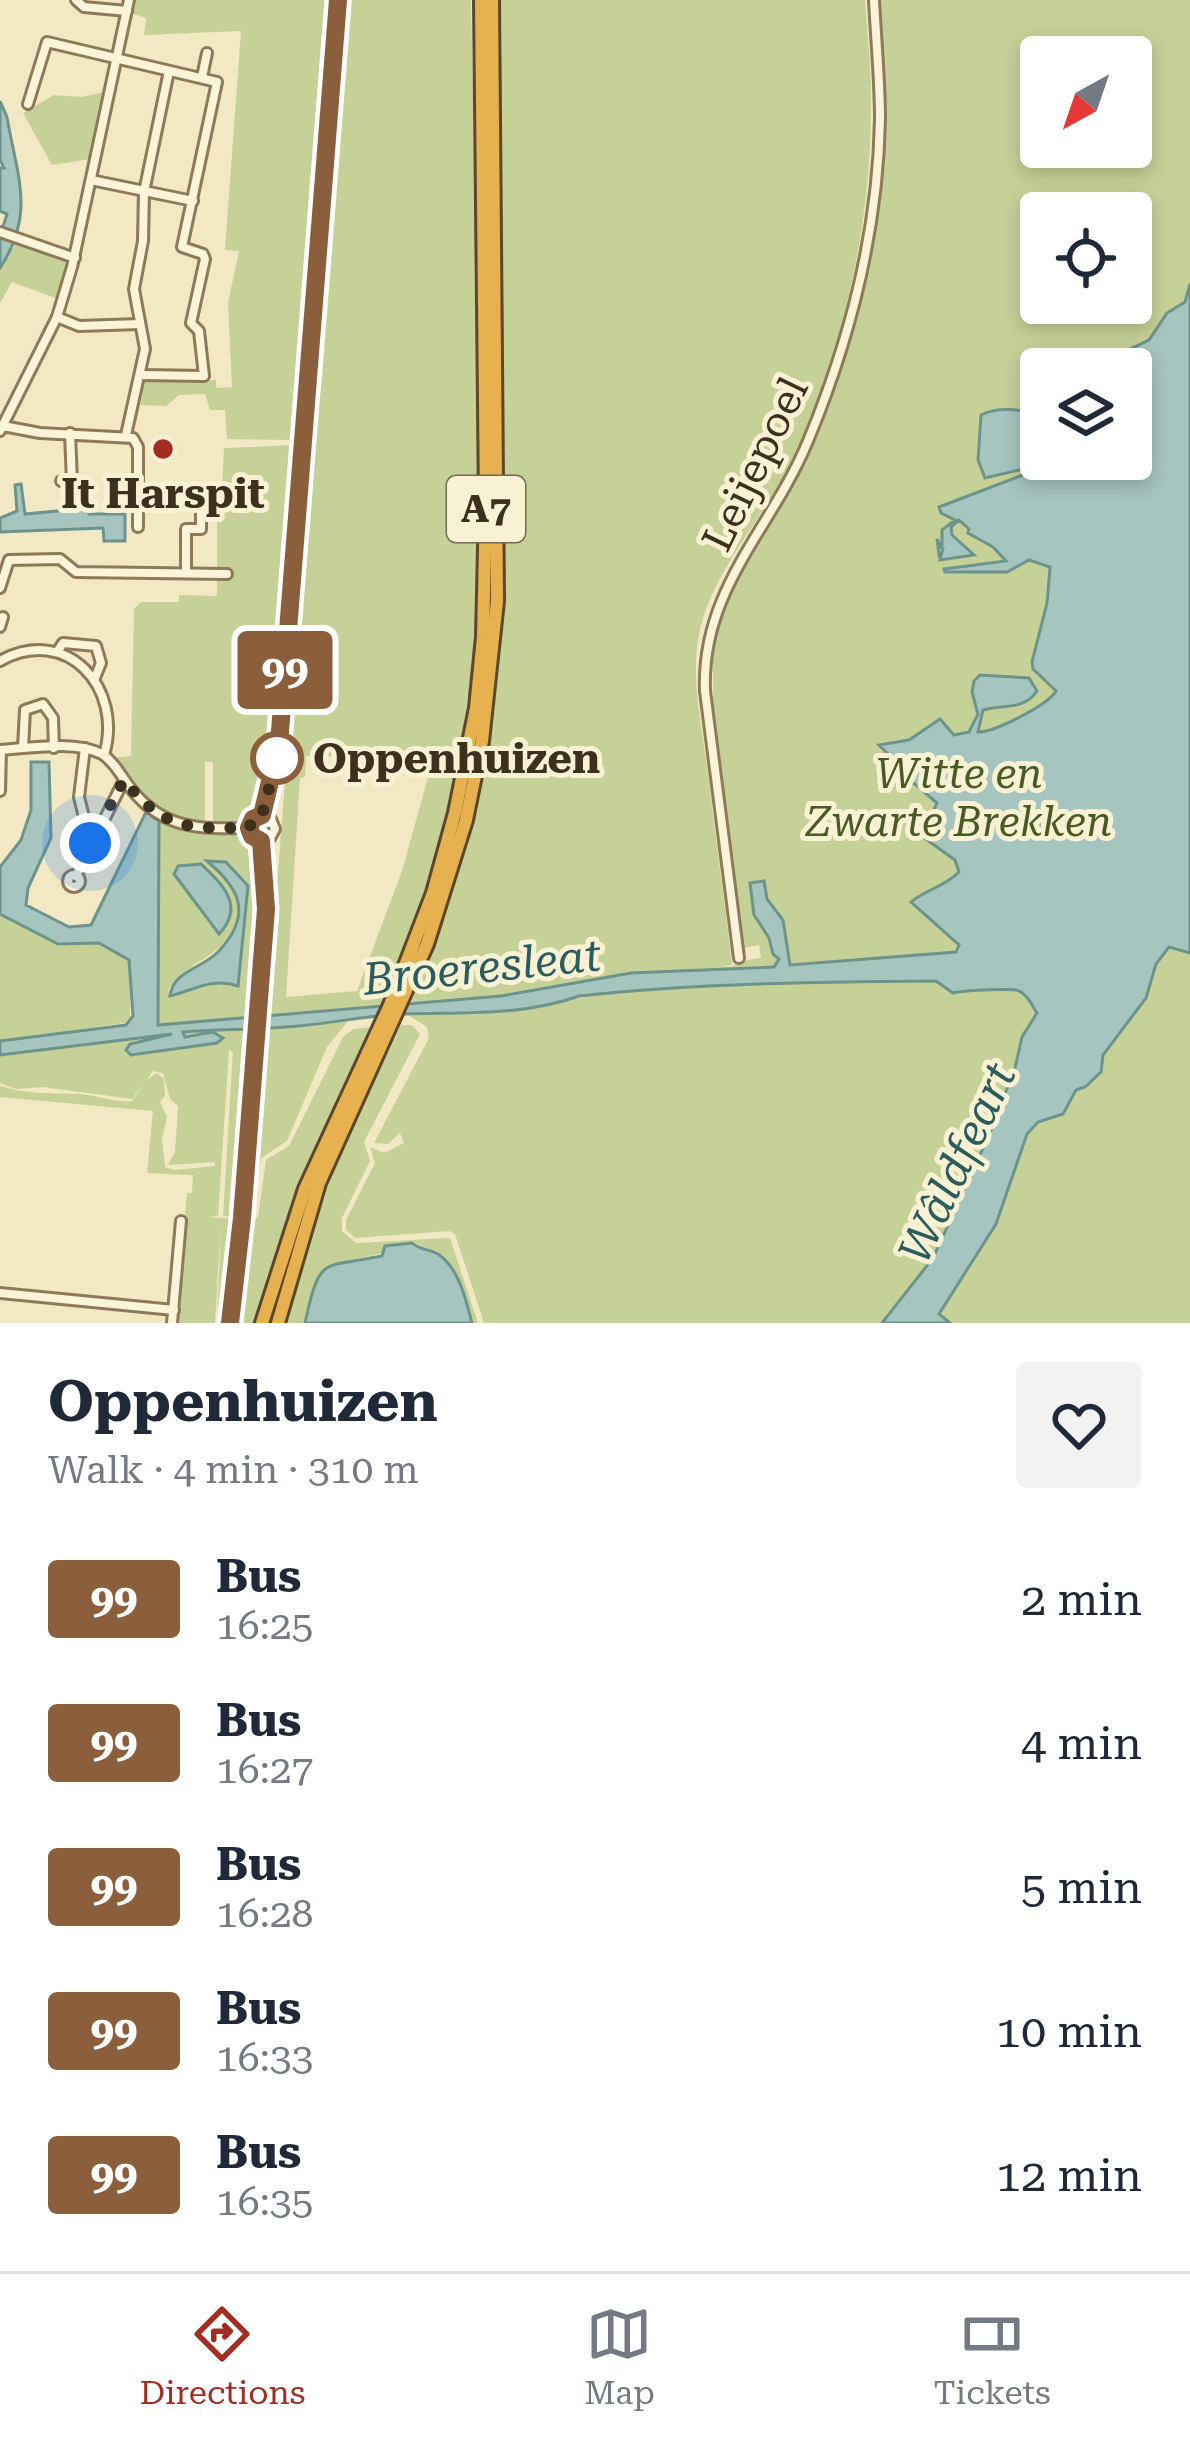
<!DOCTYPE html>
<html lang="en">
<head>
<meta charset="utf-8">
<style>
	:root { --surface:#fff; --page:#f2f2f3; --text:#1f2937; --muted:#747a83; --line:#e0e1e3; --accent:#a22d23 }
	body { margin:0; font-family:"Roboto Serif",serif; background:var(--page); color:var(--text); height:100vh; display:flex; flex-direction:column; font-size:45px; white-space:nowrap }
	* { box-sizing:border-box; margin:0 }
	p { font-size:39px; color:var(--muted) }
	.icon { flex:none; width:66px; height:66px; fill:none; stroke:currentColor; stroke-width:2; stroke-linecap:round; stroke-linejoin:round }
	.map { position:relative; height:1323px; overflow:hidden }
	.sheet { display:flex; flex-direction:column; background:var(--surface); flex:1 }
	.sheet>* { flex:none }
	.badge { padding:0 24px; border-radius:9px; font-size:42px; line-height:78px }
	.needle { width:78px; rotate:220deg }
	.fabs { position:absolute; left:1020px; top:36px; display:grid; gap:24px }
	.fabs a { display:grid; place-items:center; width:132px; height:132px; border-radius:12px; background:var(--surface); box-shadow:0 6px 18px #0003; font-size:60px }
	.you { position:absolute; width:60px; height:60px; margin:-30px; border:9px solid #fff; border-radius:50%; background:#1a73e8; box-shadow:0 0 0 18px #1a73e833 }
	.map>.badge { position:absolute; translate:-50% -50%; box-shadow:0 0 0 6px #fff }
	.round { display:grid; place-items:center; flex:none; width:126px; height:126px; border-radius:12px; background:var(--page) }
	.headline { display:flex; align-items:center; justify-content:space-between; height:204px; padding:0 48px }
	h1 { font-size:57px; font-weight:700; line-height:90px }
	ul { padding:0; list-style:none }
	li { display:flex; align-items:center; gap:36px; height:144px; padding:0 48px }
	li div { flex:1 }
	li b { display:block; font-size:45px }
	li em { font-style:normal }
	li .badge { min-width:132px; font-weight:700; text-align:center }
	.tabs { display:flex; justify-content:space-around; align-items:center; height:168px; border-top:3px solid var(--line); background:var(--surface); font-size:33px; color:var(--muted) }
	.tabs a { display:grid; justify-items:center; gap:6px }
	.tabs .active { color:var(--accent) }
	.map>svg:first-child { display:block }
</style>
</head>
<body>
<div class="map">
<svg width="1190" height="1323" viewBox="0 0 1190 1323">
	<rect width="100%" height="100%" fill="#f2e8c4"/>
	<g fill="#c5d197" fill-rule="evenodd">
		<path d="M132,0H329L298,440L227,439L225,410H210L205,394L179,395L166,406L140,405L143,394L138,392L143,382L216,380V388L232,387L228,303L239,251L225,250L241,31L144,35L146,18L130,13Z"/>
		<path d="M352,0H471C474,122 475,244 477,365C478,465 484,567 473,667C461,785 430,901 379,1009L267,1017L308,479L322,379ZM306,756H434L402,871L357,991L286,997L300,778L305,777Z"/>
		<path d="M497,0H865C868,39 872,79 871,118C869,235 841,357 791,462C764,518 714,569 700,630C690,673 701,723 707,766C715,832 724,899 732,965L724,966L732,967L739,961L761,958L759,945L743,948L738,933L740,918L713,707V633L728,597L806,463L853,333L875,231L886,138L880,0H1190V1323H950L939,1315L946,1302L941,1248L964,1192L933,1258L882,1323H484L455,1234L449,1231L355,1238L346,1230V1220L375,1163L370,1147L384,1153L404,1143L400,1133L388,1144L374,1143L429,1038L427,1027L407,1014C524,1018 634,978 752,983L754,969L631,974L519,994L451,1000L449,997V1000L410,1006C470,864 499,715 503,561ZM1041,57H1131V147H1041ZM1041,213H1131V303H1041ZM1041,369H1131V459H1041Z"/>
		<path d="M105,92L90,159L52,165L23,113L54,95L81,97Z"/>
		<path d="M16,243L68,262L58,299L12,282L0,303V268Z"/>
		<path d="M298,445L270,772L258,805L244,812L236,825H213V762H205V825C159,822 138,792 110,758L131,756L134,609L141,602H179V595L217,596V493L222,489L224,448Z"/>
		<path d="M159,821L187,831L238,833L254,850L261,901L252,1017L158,1025ZM220,861L230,865L248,887L233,983L199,984L168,991C190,954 246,955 239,895L209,862ZM201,864C222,883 244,903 223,931L210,925L174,874Z"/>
		<path d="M0,914L58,944L99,943L130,960V1022L0,1041Z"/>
		<path d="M348,1021L327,1047L287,1141L261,1158L254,1209L250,1211L265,1027Z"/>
		<path d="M401,1025H412L420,1034L364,1142L370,1161L342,1218V1231L356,1243L450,1238L478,1323H472C456,1266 449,1248 386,1246L384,1253L331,1264L313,1288L305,1323H284L325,1185Z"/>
		<path d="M238,1026L252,1027L238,1217L223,1216L233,1052L229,1050L218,1216L207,1217L239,1219L226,1323H217L221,1221L215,1323H175L187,1193H192L193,1175L147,1173L153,1111L0,1097V1086C24,1094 51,1093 76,1094C96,1094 112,1103 132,1101L146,1080L157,1073L164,1079L165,1095L160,1102L167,1117L162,1138L165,1167L174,1170L215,1166V1162L168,1165L175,1152L178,1106L170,1099L163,1073L153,1071L132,1099L43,1087L16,1089L0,1083V1055L174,1033L169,1038L217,1043L223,1038L217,1033L185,1037L181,1033Z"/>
		<path d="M371,1027L297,1189L255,1323H239L249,1223L258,1217L266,1160L289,1146L343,1037L353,1029Z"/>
	</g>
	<g fill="#a6c5be" stroke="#6c948d" stroke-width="3">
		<path d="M0,101L7,117C17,177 36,213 0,268V236L7,214L0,211V168H4L0,160Z"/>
		<path d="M1190,284V953L1169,947L1156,964L1146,998L1103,1055L1101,1072L1085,1087L1076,1090L1063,1114L1038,1122L1027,1134L996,1224L939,1314L950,1323H882L933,1258L989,1135L1015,1068L1022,1037L1037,1013C1032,1005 1026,992 1016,990C1007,989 964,990 953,993L936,981C817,982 698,983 579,996C524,1016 463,1012 405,1014C365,1015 325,1025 285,1027C250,1030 217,1029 183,1032L185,1037L213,1032L223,1038L217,1043L131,1055L126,1050L130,1044L172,1034L0,1055V1041L126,1025L133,1016L129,960L99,943L58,944L0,914V867L21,840L31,810V762H49L51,838L28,888L26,905L69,927L91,925L146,812L159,821L158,1025L501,996L631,973L774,967L779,959L773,954L769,938L754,915L750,883L764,881L767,899L783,920L790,965L956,952L959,945L911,902C925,890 946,886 959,872L955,860L909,827V823L932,814L937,803L915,784L879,770L880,764L891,757L879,745L909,740L940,719L954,735L969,732L978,714L972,692L974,681L980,675L1029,678L1037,691C1024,711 1001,704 983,710L978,732C994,732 1047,706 1056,691L1033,669L1032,662L1047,603L1050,567L1029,560L1007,572H945L944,569L1006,561L993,547L968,533L969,529L959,520L951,527L952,535L974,555L940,560L942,552L939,555L937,539L942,549V530L955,520L941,513L939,507L1041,468L1039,459L1028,468L985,478L978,460L981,415C998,406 1022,409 1041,416V459H1131V369H1120L1128,350L1149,340L1167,313L1185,302Z"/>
		<path d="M21,484L25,514L88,508L89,514H125V541H104L103,528L0,532V518L17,511L15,485Z"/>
		<path d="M207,861L226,862L248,886L238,986C213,977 194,990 170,996C173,971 201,969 218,952C252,916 242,890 207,861Z"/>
		<path d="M201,864C224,886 245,906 219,934L174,874L178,866Z"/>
		<path d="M412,1243C421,1251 428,1248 438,1254C459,1268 466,1300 472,1323H305C320,1255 321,1268 382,1256L385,1246Z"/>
	</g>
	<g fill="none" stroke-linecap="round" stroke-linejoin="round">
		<g stroke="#8e7a58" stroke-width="14">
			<g id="minor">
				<path d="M76,0L84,7L127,11"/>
				<path d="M202,77L207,53"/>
				<path d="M28,104L47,42L217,82L182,247L203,254L205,259L191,323L199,331L204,376L140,375"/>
				<path d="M91,180L193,201"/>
				<path d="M0,232L75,258"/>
				<path d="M57,317L79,326L140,324"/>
				<path d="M3,426L40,433L133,438L138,447V527"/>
				<path d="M0,431L57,317L72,267L129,0"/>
				<path d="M70,433L72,482"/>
				<path d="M126,435L145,349L134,289L143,241L144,192L169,71"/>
				<path d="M61,481L82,482"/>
				<path d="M138,490H201V529H186V573"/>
				<path d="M0,588L9,560L60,559L76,572L227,574"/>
				<path d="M0,627L3,617"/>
				<path d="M57,652L63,643L96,646L101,663L95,678"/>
				<path d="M0,661C67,624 124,688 104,755"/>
				<path d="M23,748L25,710L43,704L53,718L54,748"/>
				<path d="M85,748L79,797L90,841"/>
				<path d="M0,750C29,748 75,740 102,754C115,762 122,778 132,790C164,830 201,829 249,828"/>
				<path d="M0,791L1,750"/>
				<path d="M262,815L279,744L338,0"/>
				<path d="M261,841L270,838L275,829L271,819L262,815"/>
				<path d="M261,841L252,836L249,828L253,819L262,815"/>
				<circle cx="74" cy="881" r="6"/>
				<path d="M76,876L124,780"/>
				<path d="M739,958L705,691C701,589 771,530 808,441C850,340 878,229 880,119C880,80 876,40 874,0"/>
				<path d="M0,1293L174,1310"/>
				<path d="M172,1323L181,1221"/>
				<path d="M230,1323L242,1218L266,909L261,841"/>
			</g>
		</g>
		<g stroke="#5c472d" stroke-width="18">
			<g id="highway">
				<path d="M262,1323L305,1189L390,1005L433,893L455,813L476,708L483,637L486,504L481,0"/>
				<path d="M278,1323L319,1183L427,944L466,820L482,741L497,601L492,0"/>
			</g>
		</g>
		<use href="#minor" stroke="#fbf4d8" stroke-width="8"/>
		<use href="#highway" stroke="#e7b14f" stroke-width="12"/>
	</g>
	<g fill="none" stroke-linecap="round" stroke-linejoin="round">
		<g stroke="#fff" stroke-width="27">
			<path id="line" d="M230,1323L242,1218L266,909L261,841L252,836L249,828L253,819L262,815L279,744L338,0"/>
		</g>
		<use href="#line" stroke="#8b5e3c" stroke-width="18"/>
		<path stroke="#3d301e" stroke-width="12" stroke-dasharray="0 21.6" d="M90,843L124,780C165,831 188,828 249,828L253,819L262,815L277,758"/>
	</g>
	<circle fill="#a22d23" stroke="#f8f1d4" stroke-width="4.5" cx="163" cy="449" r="12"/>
	<circle fill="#fff" stroke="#8b5e3c" stroke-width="6" cx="277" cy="758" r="24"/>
	<g text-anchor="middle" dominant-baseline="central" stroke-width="10" stroke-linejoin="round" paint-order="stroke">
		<rect fill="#f8f1d4" stroke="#756a55" stroke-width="3" x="447" y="476" width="78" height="66" rx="9"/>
		<g font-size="39" font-weight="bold" fill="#3d301e">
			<text x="486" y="509">A7</text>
		</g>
		<g font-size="42" fill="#3d301e" stroke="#f8f1d4">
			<text transform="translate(755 464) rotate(-64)">Leijepoel</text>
		</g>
		<g font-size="42" font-weight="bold" fill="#3d301e" stroke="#f8f1d4">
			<text x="163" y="493">It Harspit</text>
		</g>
		<g font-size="42" font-weight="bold" fill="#3d301e" stroke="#f8f1d4" text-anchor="start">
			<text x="313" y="758">Oppenhuizen</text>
		</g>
		<g font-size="42" font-style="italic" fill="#485b23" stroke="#f8f1d4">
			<text x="959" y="773">Witte en<tspan x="959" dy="48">Zwarte Brekken</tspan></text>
		</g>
		<g font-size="45" font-style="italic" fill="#2c5d5e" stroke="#f8f1d4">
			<text transform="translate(482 967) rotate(-6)">Broeresleat</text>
			<text transform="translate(957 1163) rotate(-65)">Wâldfeart</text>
		</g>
	</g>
</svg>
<div class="fabs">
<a><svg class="needle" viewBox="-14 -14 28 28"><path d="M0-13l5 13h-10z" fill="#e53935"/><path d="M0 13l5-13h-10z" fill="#747a83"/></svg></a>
<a><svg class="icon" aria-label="locate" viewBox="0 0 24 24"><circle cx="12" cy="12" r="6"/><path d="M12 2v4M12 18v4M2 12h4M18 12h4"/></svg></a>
<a><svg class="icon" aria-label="layers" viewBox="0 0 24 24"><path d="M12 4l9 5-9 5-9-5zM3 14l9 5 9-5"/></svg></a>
</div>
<div class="you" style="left:90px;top:843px"></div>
<b class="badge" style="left:285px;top:670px;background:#8b5e3c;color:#fff">99</b>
</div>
<section class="sheet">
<div class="headline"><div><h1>Oppenhuizen</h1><p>Walk · 4 min · 310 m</p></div><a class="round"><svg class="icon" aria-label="heart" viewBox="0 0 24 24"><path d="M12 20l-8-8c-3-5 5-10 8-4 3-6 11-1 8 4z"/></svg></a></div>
<ul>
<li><span class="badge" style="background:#8b5e3c;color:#fff">99</span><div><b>Bus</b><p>16:25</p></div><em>2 min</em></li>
<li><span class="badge" style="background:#8b5e3c;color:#fff">99</span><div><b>Bus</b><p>16:27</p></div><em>4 min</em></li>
<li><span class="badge" style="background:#8b5e3c;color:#fff">99</span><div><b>Bus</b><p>16:28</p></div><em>5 min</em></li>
<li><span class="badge" style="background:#8b5e3c;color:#fff">99</span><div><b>Bus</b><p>16:33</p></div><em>10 min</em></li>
<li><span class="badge" style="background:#8b5e3c;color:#fff">99</span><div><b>Bus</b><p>16:35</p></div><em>12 min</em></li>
</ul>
</section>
<nav class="tabs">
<a class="active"><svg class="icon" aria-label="directions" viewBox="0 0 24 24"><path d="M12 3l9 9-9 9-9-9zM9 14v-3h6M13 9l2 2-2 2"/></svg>Directions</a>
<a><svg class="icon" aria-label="map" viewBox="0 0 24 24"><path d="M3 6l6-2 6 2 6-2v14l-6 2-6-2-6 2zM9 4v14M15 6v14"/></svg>Map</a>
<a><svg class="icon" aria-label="tickets" viewBox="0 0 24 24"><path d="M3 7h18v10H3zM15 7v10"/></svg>Tickets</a>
</nav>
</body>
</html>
